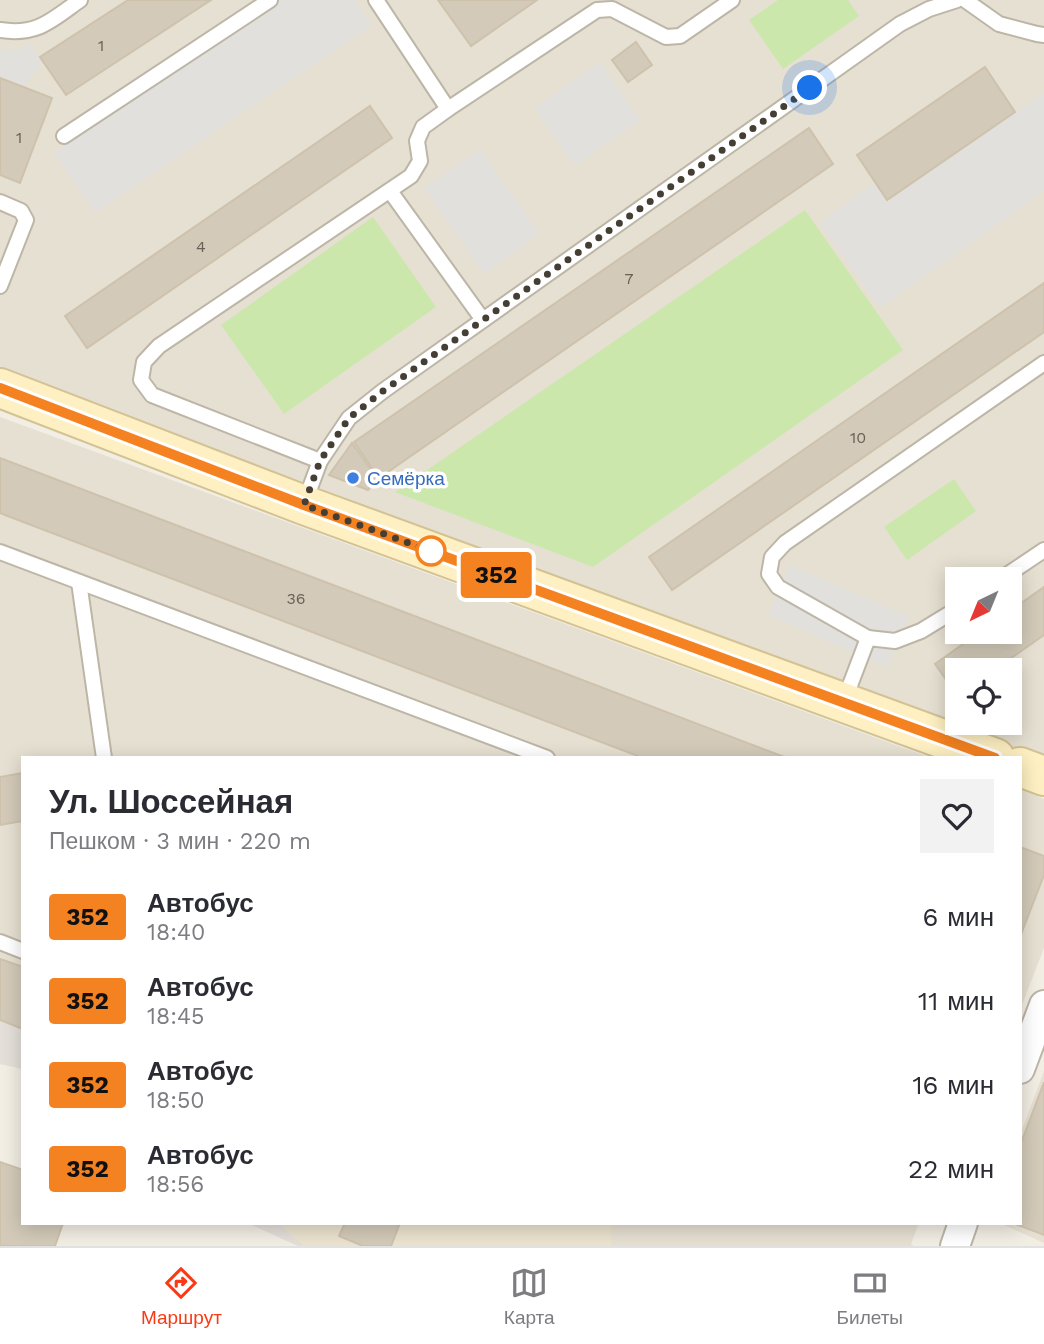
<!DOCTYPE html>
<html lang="ru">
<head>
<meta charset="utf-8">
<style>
	:root { --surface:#fff; --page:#f2f2f3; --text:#2b2b33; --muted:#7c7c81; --line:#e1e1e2; --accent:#f93a14 }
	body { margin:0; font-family:"Work Sans",sans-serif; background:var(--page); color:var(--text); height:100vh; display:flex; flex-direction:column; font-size:26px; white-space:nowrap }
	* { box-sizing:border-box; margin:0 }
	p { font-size:23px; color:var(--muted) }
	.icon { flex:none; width:38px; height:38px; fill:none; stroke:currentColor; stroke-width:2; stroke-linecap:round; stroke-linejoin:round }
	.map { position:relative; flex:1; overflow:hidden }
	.details { position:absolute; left:21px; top:756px; width:1001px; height:469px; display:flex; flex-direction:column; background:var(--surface); border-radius:0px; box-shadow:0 4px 18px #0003 }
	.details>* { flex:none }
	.badge { padding:0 14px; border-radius:5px; font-size:24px; line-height:46px }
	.needle { width:46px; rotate:223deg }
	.fabs { position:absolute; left:945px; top:567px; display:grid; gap:14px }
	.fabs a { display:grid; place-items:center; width:77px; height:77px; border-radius:0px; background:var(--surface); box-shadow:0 4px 18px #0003; font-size:35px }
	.you { position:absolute; width:35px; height:35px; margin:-18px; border:5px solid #fff; border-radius:50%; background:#1a73e8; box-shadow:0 0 0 10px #1a73e833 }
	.map>.badge { position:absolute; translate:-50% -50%; box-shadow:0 0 0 4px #fff }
	.round { display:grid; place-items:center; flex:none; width:74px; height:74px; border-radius:0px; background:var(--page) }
	.head { display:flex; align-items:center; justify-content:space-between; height:119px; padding:0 28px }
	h1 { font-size:33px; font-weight:700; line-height:52px }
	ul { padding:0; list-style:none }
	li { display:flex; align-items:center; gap:21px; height:84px; padding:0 28px }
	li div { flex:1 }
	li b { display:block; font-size:26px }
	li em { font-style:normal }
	li .badge { min-width:77px; font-weight:700; text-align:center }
	.tab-bar { display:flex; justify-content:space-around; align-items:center; height:98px; border-top:2px solid var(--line); background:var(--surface); font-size:19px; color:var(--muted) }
	.tab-bar a { display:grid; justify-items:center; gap:4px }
	.tab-bar .current { color:var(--accent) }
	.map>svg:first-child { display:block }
</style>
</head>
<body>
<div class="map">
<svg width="1044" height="1246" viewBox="0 0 1044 1246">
	<rect width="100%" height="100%" fill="#f2eee4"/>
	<g fill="#e6e0d2" fill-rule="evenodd">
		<path d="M0,0H1044V776L0,384ZM957,579H1010V632H957ZM957,670H1010V723H957Z"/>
		<path d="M0,417L931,758H23V1069L0,1064Z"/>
		<path d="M1020,790L1044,799V948L1020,1010Z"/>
		<path d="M1044,1071V1243L1000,1223H1020V1135Z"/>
		<path d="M248,1223H919L911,1244L914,1246H298Z"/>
	</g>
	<g fill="#e4dfd9">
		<path d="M0,959L23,967V1069L0,1064Z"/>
		<path d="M248,1223H278L304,1246H298Z"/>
	</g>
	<path fill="#ebe3ce" d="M278,1223H611V1246H304Z"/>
	<g fill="#cbe7ac">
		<path d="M778,0H848L859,16L783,69L749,20Z"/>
		<path d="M805,210L903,350L593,567L395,492Z"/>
		<path d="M373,217L436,307L284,414L221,325Z"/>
		<path d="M954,479L976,511L907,560L884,527Z"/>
	</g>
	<g fill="#e2e0dc">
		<path d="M282,0H355L372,25L95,213L54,153Z"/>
		<path d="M31,43L42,63L24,86L0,77V49L7,51L20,49Z"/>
		<path d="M600,62L640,120L575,166L534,108Z"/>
		<path d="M1044,93V191L880,308L819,223L874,183L888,201Z"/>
		<path d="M480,149L540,234L484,274L424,188Z"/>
		<path d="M790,565L909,617L887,667L768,615Z"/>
	</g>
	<g fill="#d3cab9" stroke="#cec2ad" stroke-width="2">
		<path d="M128,0H211L66,95L40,57Z"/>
		<path d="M438,0H537L471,46Z"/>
		<path d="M636,42L652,65L628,82L612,60Z"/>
		<path d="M985,67L1015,112L887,200L857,155Z"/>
		<path d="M0,78L52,98L20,183L0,175Z"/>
		<path d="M370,106L392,138L87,348L65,316Z"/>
		<path d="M809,128L833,164L379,478L354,442Z"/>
		<path d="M1044,283V332L672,590L649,557Z"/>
		<path d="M352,443L377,478L368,490L329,475Z"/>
		<path d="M0,458L787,758H643L5,515L0,513Z"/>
		<path d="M1044,587V635L994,670H957V695L935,664L980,632H1010V611Z"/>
		<path d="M23,773V821L0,825V777Z"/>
		<path d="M1020,847L1044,856V875L1020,937Z"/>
		<path d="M0,959L23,967V1029L0,1020Z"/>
		<path d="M1044,1082V1235L1013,1223H1020V1146Z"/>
		<path d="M0,1162L23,1170V1223H63L55,1246H0Z"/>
		<path d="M345,1223H400L391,1246H363L339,1236Z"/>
	</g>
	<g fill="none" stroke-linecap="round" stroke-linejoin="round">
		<g stroke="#bdb6a7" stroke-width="18">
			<g id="lane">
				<path d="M376,0L448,109"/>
				<path d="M965,0L999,24L1037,34L1044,35"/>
				<path d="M0,30C37,36 52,20 80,0"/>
				<path d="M64,136L270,0"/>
				<path d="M390,191L483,320"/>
				<path d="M0,202L21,211L26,220L0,286"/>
				<path d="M320,461L152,395L141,380L144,362L159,346L411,176L420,161L417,141L423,127L448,109L597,10L612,9L666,37L680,36L732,0"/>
				<path d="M304,504L320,461L349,418L383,391L900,24L929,9L957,0"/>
				<path d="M0,552L547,758"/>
				<path d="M1001,579L1044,550"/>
				<path d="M79,582L104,758"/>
				<path d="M868,638L778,587L769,574L772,557L785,543L1044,363"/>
				<path d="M844,701L868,638L895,641L921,631L957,609"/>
				<path d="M0,942L23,951"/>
			</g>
		</g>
		<g stroke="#bdb6a7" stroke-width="32">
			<g id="street">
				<path d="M1020,1069L1044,1005"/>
				<path d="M955,1246L963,1223"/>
			</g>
		</g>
		<g stroke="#d2c294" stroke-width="42">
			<g id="secondary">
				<path d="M0,388L304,505L995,758"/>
				<path d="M1020,767L1044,776"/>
			</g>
		</g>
		<use href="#lane" stroke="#fff" stroke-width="14"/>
		<use href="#street" stroke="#fff" stroke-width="28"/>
		<use href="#secondary" stroke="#fef0c2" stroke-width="38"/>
	</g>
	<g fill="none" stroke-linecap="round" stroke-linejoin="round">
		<g stroke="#fff" stroke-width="16">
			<path id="line" d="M0,388L304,505L995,758"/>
		</g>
		<use href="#line" stroke="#f58220" stroke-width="10"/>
		<path stroke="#443e34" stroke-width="7" stroke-dasharray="0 12.6" d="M431,551L304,505L320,461L349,418L383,391L810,88"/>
	</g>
	<circle fill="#3f7fe0" stroke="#fff" stroke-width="2.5" cx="353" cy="478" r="7"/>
	<circle fill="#fff" stroke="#f58220" stroke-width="3.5" cx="431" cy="551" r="14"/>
	<g text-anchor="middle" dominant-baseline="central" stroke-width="7" stroke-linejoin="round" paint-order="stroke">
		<g font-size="16" fill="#686155">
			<text x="101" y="45">1</text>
			<text x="19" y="137">1</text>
			<text x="201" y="246">4</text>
			<text x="629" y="278">7</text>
			<text x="858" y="437">10</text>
			<text x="296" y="598">36</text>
		</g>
		<g font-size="19" fill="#366cbe" stroke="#fff" text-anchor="start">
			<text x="367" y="478">Семёрка</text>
		</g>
	</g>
</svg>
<div class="fabs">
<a><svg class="needle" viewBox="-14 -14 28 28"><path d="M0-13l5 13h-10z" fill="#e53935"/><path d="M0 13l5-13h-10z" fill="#7c7c81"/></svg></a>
<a><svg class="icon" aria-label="locate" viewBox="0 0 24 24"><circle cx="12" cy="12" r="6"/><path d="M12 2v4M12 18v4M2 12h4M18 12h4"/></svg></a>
</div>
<div class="you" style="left:810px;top:88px"></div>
<b class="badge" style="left:496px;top:575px;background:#f58220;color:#111">352</b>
<section class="details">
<div class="head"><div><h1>Ул. Шоссейная</h1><p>Пешком · 3 мин · 220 m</p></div><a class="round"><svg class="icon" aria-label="heart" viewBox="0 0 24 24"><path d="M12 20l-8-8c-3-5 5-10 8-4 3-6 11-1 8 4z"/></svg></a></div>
<ul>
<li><span class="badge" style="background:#f58220;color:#111">352</span><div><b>Автобус</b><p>18:40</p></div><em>6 мин</em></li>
<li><span class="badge" style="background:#f58220;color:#111">352</span><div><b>Автобус</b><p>18:45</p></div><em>11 мин</em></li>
<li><span class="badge" style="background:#f58220;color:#111">352</span><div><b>Автобус</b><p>18:50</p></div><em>16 мин</em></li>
<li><span class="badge" style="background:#f58220;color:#111">352</span><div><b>Автобус</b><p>18:56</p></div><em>22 мин</em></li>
</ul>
</section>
</div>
<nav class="tab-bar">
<a class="current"><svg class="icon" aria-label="directions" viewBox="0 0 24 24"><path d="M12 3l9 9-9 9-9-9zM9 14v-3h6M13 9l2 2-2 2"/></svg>Маршрут</a>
<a><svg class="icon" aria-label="map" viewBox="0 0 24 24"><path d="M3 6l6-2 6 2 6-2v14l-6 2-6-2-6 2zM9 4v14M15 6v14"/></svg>Карта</a>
<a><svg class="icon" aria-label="tickets" viewBox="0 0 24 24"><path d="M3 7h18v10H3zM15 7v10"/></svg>Билеты</a>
</nav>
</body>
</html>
